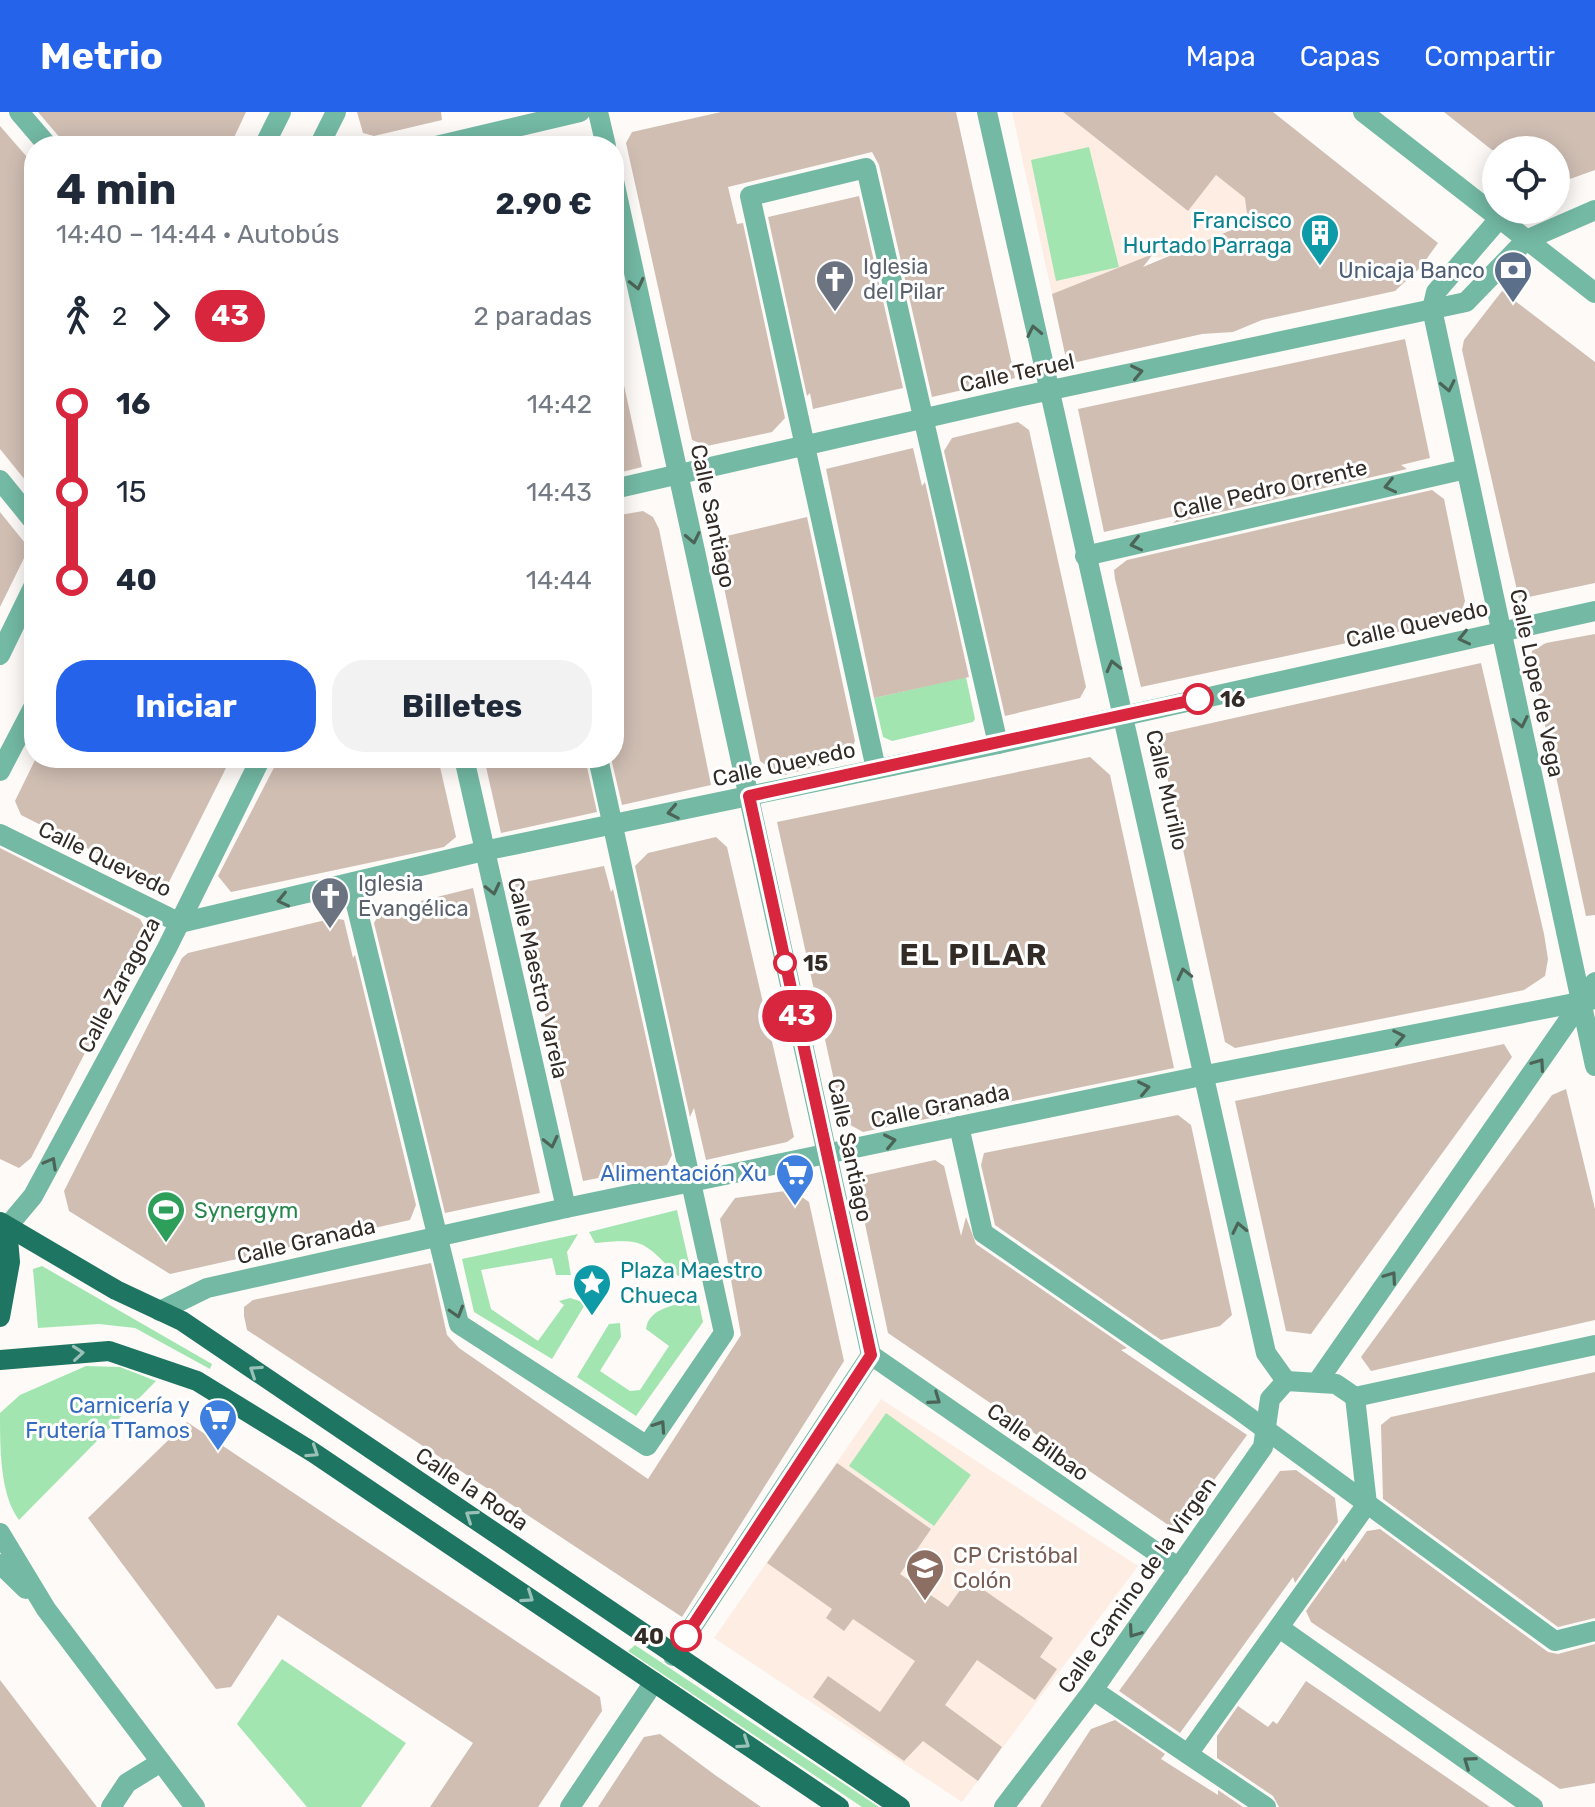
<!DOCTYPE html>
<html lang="es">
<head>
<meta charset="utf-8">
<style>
	:root { --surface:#fff; --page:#f2f2f3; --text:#1f2937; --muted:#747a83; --accent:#2563eb }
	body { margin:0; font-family:Rubik,sans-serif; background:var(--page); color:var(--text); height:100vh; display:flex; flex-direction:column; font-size:30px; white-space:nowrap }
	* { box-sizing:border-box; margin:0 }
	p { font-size:26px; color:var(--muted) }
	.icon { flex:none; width:44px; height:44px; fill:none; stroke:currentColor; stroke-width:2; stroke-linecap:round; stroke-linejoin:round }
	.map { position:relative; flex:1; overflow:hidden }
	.sheet { position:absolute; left:24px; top:24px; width:600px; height:632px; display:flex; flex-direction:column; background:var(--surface); border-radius:32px; box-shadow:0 4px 20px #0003 }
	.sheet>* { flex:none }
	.badge { padding:0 16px; border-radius:26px; font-size:28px; line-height:52px }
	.buttons { position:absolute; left:1482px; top:24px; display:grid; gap:16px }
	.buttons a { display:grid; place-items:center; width:88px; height:88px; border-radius:50%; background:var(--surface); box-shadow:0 4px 20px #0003; font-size:40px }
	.map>.badge { position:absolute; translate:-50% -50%; box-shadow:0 0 0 4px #fff }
	.legs { display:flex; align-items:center; gap:12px; height:88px; padding:0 32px; font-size:26px }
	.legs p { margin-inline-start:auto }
	.summary { display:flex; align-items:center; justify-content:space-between; height:136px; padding:0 32px }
	h1 { font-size:44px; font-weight:700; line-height:60px }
	.action { display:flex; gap:16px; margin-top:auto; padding:16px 32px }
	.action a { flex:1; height:92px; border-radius:32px; background:var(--accent); color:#fff; font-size:32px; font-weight:700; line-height:92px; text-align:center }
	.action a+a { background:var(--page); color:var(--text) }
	ul { padding:0 32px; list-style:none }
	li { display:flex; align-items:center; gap:28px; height:88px; font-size:30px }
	li i { display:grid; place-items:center; width:12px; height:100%; margin:0 10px; background:currentColor }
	li i::after { content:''; width:20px; height:20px; margin:-10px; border:6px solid; border-radius:50%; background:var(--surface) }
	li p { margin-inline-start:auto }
	li:first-child i { background:linear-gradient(#0000 50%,currentColor 0) }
	li:last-child i { background:linear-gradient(currentColor 50%,#0000 0) }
	header { display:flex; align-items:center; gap:48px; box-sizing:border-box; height:112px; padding:0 40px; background:var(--accent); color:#fff }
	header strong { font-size:38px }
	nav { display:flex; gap:44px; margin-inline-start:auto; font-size:28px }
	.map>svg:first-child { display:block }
</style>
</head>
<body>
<header>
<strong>Metrio</strong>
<nav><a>Mapa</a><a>Capas</a><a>Compartir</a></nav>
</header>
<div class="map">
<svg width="1595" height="1695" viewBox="0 0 1595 1695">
	<rect width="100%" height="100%" fill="#fdfaf7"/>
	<g fill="#fdede3">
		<path d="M1012,0H1063L1187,98L1216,63L1245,86L1248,111L1161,146L1149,144L1052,182Z"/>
		<path d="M881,1287L1138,1454L962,1690L714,1526Z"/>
	</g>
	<g fill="#a3e5b0">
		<path d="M1089,35L1119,155L1056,169L1031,48Z"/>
		<path d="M966,565L975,607L973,610L892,629L883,625L874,586Z"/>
		<path d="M677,1098L691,1160L678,1164C643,1130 646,1126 595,1131L589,1120Z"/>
		<path d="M578,1122L567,1140L571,1163H556L552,1146L481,1158L491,1197L538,1229L564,1193L559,1189L570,1186L586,1191L552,1247L474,1200L462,1147Z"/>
		<path d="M42,1154L212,1252L210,1257L135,1216L99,1212L38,1216L33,1157Z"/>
		<path d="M698,1187L703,1210L636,1304L577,1265L609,1212L620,1211L621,1225L600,1259L630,1279L640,1278L669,1234L646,1217C649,1194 679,1193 698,1187Z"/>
		<path d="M86,1254L120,1255L156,1269L19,1408C0,1383 0,1337 0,1301L20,1283Z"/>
		<path d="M886,1301L971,1363L934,1414L849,1354Z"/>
		<path d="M635,1533L879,1695H862L628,1539Z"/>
		<path d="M282,1547L406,1631L361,1695H307L237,1612Z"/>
	</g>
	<g fill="#d0beb3">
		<path d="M38,0H246L230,34H67Z"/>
		<path d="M357,0H441L442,8L374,24L363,21Z"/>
		<path d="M721,0H956L1015,266L932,285L879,53L872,40L728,75L737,112L743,111L785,306L772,320L707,334L692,328L626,31L632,20Z"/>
		<path d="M1063,0H1273L1438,131L1420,156L1395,179L1262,208L1233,220L1202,222L1077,250L1065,242L1052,182L1153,142L1143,155L1248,111L1245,86L1216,63L1188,99Z"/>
		<path d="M1444,0H1595V58L1556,72V38H1492Z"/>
		<path d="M0,14L34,53V379L0,337Z"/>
		<path d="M859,84L903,276L813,297L810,281L807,284L768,105Z"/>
		<path d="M1502,179L1595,250V471L1519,487L1462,238L1464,228Z"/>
		<path d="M1405,227L1430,346L1401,353L1407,357L1173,411L1184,402L1104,420L1078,297Z"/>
		<path d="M623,269L642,355L614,362V270Z"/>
		<path d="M1018,310L1029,318L1086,575L1080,586L1005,604L944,339L952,326Z"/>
		<path d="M913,336L922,374L925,370L969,565L874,586L826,357Z"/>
		<path d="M1432,378L1444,387L1465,489L1459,507L1141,575L1115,467L1114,458L1127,448Z"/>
		<path d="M643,399L653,405L659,417L711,673L622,693L611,646L614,404Z"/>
		<path d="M0,400L29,436L0,495Z"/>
		<path d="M807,405L855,629L848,646L781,664L760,649L714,427Z"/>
		<path d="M1595,522V803L1586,804L1531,548L1532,539L1546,531Z"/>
		<path d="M1481,551L1544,822L1548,847L1545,864L1524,878L1476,888L1235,936L1225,930L1158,623Z"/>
		<path d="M1090,645L1110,663L1174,956L863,1020L843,1009L777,710Z"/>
		<path d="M36,646H231L166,776L21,703L15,689Z"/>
		<path d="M279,646H438L456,725L444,735L231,780L218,764Z"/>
		<path d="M484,646H585L597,700L501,721Z"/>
		<path d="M716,725L727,735L794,1025L787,1030L706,1048L694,996L690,1005L635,754L648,741Z"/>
		<path d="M0,736L140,807L147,820L31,1046L19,1056L0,1047Z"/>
		<path d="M604,754L611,780L613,777L672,1043L667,1053L583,1069L515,772Z"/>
		<path d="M473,776L540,1081L445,1101L374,811L381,799Z"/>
		<path d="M334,806L344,808L353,846L355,843L416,1093L410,1108L170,1162L69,1099L64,1079L182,846L188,841Z"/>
		<path d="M1504,932L1512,945L1311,1222L1286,1219L1235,989Z"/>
		<path d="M1566,977L1595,1097V1208L1371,1259L1361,1245L1552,983Z"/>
		<path d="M1178,1003L1191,1013L1232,1203L1220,1214L1161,1228L995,1113L981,1053L984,1041Z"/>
		<path d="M935,1048L944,1054L961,1124L966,1105L976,1132L1127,1236L1121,1238L1247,1323L1177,1419L888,1221L857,1074L862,1064Z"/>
		<path d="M792,1078L809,1090L844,1249L682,1505L247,1218L244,1204V1195L253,1188L431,1151L447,1223L459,1236L648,1367L741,1223L720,1107L735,1086Z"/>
		<path d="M1595,1260V1506L1558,1515L1383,1387L1381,1313L1391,1305Z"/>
		<path d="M187,1310L600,1585L602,1599L538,1695H430L473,1631L278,1503L231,1575L216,1577L88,1406Z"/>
		<path d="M837,1351L931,1417L900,1462L948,1495L968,1467L1053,1526L1040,1545L1057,1557L1035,1588L977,1548L945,1593L1002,1635L978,1669L923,1629L904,1649L813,1585L828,1564L880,1600L915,1549L853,1507L844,1519L826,1506L832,1497L767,1451Z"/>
		<path d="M1296,1358L1335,1386L1338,1410L1295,1471L1293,1465L1180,1621L1119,1579L1280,1359Z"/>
		<path d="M1380,1417L1548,1540L1558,1542L1595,1532V1671L1560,1677L1311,1510L1306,1499L1344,1446L1345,1450L1367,1419Z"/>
		<path d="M0,1568L58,1644L97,1695H0Z"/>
		<path d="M1306,1569L1337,1590L1490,1695H1279L1273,1684L1217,1646V1624L1238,1594L1268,1615L1273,1609L1277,1612Z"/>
		<path d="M1115,1608L1165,1642L1161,1647L1218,1683V1678L1243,1695H1040L1091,1617Z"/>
		<path d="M660,1622L715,1663L761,1695H598L644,1625Z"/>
	</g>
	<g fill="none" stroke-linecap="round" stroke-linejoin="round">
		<g stroke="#73b9a4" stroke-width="20">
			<path d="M19,0L48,34"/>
			<path d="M598,0L606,34"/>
			<path d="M987,0L1266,1241L1286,1269"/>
			<path d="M1363,0L1595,181"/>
			<path d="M264,34L281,0"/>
			<path d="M319,34L336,0"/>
			<path d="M436,34L580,0"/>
			<path d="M614,69L871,1243L673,1544"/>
			<path d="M1498,108L1436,180L1432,197L1595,954"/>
			<path d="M0,368L34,410"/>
			<path d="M614,377L1018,285L1466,190L1526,128L1595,98"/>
			<path d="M1085,444L1466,357"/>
			<path d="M0,543L34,473"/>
			<path d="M464,646L566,1096"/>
			<path d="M876,657L750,84L866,56L998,632"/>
			<path d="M0,659L34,594"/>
			<path d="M0,722L180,811L484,739L998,632L1595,499"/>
			<path d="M351,772L459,1212L647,1334L724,1221L598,646"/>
			<path d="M959,1014L983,1121L1235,1295L1555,1529L1595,1519"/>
			<path d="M7,1115L33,1084L167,836L261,646"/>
			<path d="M160,1199L207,1176L566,1096L1206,963L1595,887"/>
			<path d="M871,1243L1179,1456"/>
			<path d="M1286,1269L1336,1272L1355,1285L1595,1233"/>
			<path d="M1318,1269L1595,870"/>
			<path d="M0,1421L46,1497L195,1695"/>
			<path d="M0,1452L26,1477"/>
			<path d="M1281,1517L1533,1695"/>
			<path d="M1093,1578L1266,1695"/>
			<path d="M1188,1642L1367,1392L1355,1285"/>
			<path d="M111,1695L127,1671L161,1650"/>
			<path d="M570,1695L654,1570"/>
			<path d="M1004,1695L1093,1578L1263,1335L1270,1287L1286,1269"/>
		</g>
		<g stroke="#1e7561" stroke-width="20">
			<path d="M0,1110L116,1178L182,1209L900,1695"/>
			<path d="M0,1205L10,1150L7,1115"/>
			<path d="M0,1248L109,1239L197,1269L314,1341L839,1695"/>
		</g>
	</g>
	<defs><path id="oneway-chevron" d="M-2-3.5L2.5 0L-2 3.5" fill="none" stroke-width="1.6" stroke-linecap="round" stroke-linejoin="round" transform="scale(2)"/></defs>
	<g stroke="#4c6458">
		<use href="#oneway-chevron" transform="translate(637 172) rotate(77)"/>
		<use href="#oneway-chevron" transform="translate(1034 219) rotate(-102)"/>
		<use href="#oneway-chevron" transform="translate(1137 260) rotate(-12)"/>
		<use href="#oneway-chevron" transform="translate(1448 274) rotate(78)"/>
		<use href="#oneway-chevron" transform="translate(1390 374) rotate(167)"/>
		<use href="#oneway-chevron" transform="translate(693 426) rotate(78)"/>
		<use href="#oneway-chevron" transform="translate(1136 432) rotate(167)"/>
		<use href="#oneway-chevron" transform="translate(1464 526) rotate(167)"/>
		<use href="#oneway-chevron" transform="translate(1113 554) rotate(-104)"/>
		<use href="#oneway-chevron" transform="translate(1521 610) rotate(78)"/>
		<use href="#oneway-chevron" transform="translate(673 700) rotate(169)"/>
		<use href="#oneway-chevron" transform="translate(493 777) rotate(77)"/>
		<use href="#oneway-chevron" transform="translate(283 788) rotate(167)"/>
		<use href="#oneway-chevron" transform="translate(1184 862) rotate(-103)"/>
		<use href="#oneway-chevron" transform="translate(1399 925) rotate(-11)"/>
		<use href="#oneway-chevron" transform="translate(1539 952) rotate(-55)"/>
		<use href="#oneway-chevron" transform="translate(1144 976) rotate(-12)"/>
		<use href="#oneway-chevron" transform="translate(890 1029) rotate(-12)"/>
		<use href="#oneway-chevron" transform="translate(551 1030) rotate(77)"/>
		<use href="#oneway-chevron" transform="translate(51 1051) rotate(-61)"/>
		<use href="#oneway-chevron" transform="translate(1239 1116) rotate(-102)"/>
		<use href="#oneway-chevron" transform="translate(1391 1165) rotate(-55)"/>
		<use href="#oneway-chevron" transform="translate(457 1200) rotate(73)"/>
		<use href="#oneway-chevron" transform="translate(935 1287) rotate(35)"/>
		<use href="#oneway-chevron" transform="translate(660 1314) rotate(-56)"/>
		<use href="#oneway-chevron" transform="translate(1134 1520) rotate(125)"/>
		<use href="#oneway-chevron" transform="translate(1469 1650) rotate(-145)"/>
	</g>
	<g stroke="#9ac1b8">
		<use href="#oneway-chevron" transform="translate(78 1241) rotate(-5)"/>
		<use href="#oneway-chevron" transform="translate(255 1259) rotate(-146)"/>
		<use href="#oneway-chevron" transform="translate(313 1340) rotate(33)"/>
		<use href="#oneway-chevron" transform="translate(471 1404) rotate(-146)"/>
		<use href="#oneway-chevron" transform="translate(528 1485) rotate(34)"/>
		<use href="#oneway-chevron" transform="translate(744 1631) rotate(34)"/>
	</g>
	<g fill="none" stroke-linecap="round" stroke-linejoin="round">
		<g stroke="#fff" stroke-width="18">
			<path id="line-1" d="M686,1524L871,1243L749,684L1198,587"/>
		</g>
		<use href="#line-1" stroke="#d7263d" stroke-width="12"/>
	</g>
	<defs>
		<g id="building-pin" transform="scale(2)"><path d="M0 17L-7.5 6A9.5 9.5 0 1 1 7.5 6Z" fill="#0f9aa8" stroke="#fff"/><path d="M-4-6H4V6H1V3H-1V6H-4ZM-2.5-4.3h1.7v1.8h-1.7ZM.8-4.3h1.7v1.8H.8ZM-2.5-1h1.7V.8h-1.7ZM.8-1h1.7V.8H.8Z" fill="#fff"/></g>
		<g id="bank-pin" transform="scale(2)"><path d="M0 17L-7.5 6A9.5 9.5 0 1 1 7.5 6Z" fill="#5c6f8a" stroke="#fff"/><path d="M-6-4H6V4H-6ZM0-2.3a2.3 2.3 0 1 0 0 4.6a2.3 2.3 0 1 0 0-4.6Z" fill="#fff"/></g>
		<g id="church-pin" transform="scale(2)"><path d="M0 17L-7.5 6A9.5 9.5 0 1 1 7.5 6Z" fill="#6b7280" stroke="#fff"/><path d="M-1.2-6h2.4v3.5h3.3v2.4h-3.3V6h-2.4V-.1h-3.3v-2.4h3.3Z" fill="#fff"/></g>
		<g id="supermarket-pin" transform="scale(2)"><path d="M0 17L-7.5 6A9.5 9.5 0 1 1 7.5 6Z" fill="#3f7fe0" stroke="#fff"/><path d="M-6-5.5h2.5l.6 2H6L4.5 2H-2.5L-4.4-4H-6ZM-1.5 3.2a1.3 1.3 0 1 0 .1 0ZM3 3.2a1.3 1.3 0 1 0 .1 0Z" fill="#fff"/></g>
		<g id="stadium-pin" transform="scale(2)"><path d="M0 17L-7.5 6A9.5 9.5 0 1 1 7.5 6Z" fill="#2e9e5b" stroke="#fff"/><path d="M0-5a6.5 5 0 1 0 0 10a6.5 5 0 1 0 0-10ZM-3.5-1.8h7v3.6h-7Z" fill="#fff"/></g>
		<g id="sight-pin" transform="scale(2)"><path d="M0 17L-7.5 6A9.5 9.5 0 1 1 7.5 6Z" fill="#0f9aa8" stroke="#fff"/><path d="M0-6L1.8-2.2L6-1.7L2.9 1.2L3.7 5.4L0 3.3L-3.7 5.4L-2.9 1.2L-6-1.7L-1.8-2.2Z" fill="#fff"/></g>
		<g id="school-pin" transform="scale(2)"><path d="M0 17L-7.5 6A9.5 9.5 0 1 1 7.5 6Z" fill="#8d6e63" stroke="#fff"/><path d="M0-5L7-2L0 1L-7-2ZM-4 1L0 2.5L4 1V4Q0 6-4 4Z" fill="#fff"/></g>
	</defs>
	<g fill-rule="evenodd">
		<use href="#building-pin" x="1320" y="121"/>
		<use href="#bank-pin" x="1513" y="158"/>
		<use href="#church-pin" x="835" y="167"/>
		<use href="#church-pin" x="330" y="784"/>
		<use href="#supermarket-pin" x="795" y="1061"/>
		<use href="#stadium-pin" x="166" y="1098"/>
		<use href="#sight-pin" x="592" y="1171"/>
		<use href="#supermarket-pin" x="218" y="1306"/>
		<use href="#school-pin" x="925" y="1456"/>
	</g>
	<g fill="#fff" stroke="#d7263d" stroke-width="4">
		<circle cx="1198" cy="587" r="14"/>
		<circle cx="785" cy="851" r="10"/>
		<circle cx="686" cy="1524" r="14"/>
	</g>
	<g text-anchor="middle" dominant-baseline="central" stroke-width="6" stroke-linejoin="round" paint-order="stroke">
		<g font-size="22" fill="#0d838f" stroke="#fff" text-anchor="end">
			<text x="1292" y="108">Francisco<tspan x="1292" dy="25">Hurtado Parraga</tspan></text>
			<text x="620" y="1158" text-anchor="start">Plaza Maestro<tspan x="620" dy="25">Chueca</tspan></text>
		</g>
		<g font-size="22" fill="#5b616d" stroke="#fff" text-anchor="start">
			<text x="863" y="154">Iglesia<tspan x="863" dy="25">del Pilar</tspan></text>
			<text x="358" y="771">Iglesia<tspan x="358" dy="25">Evangélica</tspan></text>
		</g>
		<g font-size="22" fill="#4e5e75" stroke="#fff" text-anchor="end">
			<text x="1485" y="158">Unicaja Banco</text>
		</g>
		<g font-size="22" fill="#322b26" stroke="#fff">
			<text transform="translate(1017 261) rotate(-12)">Calle Teruel</text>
			<text transform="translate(1270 377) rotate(-13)">Calle Pedro Orrente</text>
			<text transform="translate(713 404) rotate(78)">Calle Santiago</text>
			<text transform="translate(1417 512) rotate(-13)">Calle Quevedo</text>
			<text transform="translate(1537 571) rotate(78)">Calle Lope de Vega</text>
			<text transform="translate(784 652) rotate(-12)">Calle Quevedo</text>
			<text transform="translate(1167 678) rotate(77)">Calle Murillo</text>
			<text transform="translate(105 747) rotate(26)">Calle Quevedo</text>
			<text transform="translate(538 866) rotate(77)">Calle Maestro Varela</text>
			<text transform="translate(119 873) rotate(-62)">Calle Zaragoza</text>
			<text transform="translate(940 994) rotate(-12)">Calle Granada</text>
			<text transform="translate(850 1038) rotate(78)">Calle Santiago</text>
			<text transform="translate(306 1129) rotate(-13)">Calle Granada</text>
			<text transform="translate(1038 1330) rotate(35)">Calle Bilbao</text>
			<text transform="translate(472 1377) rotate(34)">Calle la Roda</text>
			<text transform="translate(1137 1473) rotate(-55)">Calle Camino de la Virgen</text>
		</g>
		<g font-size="22" font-weight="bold" fill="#322b26" stroke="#fff" text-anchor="start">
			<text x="1220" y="587">16</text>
			<text x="803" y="851">15</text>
			<text x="664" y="1524" text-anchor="end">40</text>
		</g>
		<g font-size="22" fill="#366cbe" stroke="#fff" text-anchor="end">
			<text x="767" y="1061">Alimentación Xu</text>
			<text x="190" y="1293">Carnicería y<tspan x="190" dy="25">Frutería TTamos</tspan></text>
		</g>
		<g font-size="22" fill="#27864d" stroke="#fff" text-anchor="start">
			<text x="194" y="1098">Synergym</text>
		</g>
		<g font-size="22" fill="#785e54" stroke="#fff" text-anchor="start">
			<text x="953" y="1443">CP Cristóbal<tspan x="953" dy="25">Colón</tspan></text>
		</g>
		<g font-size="30" font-weight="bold" letter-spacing="2" fill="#322b26" stroke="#fff">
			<text x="974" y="843">EL PILAR</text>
		</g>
	</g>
</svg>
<div class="buttons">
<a><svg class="icon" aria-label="locate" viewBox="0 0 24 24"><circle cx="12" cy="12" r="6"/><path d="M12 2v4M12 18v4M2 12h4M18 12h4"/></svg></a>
</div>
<b class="badge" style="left:797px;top:904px;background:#d7263d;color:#fff">43</b>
<section class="sheet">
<div class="summary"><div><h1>4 min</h1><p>14:40 – 14:44 · Autobús</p></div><b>2.90 €</b></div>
<div class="legs"><svg class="icon" aria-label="walk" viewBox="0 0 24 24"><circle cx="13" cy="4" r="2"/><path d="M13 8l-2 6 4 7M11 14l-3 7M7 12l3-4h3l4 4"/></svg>2<svg class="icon" aria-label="forward" viewBox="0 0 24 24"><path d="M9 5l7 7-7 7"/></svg><b class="badge" style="background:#d7263d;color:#fff">43</b><p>2 paradas</p></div>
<ul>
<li><i style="color:#d7263d"></i><b>16</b><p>14:42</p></li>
<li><i style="color:#d7263d"></i><span>15</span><p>14:43</p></li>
<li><i style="color:#d7263d"></i><b>40</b><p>14:44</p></li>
</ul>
<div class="action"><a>Iniciar</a><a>Billetes</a></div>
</section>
</div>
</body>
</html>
